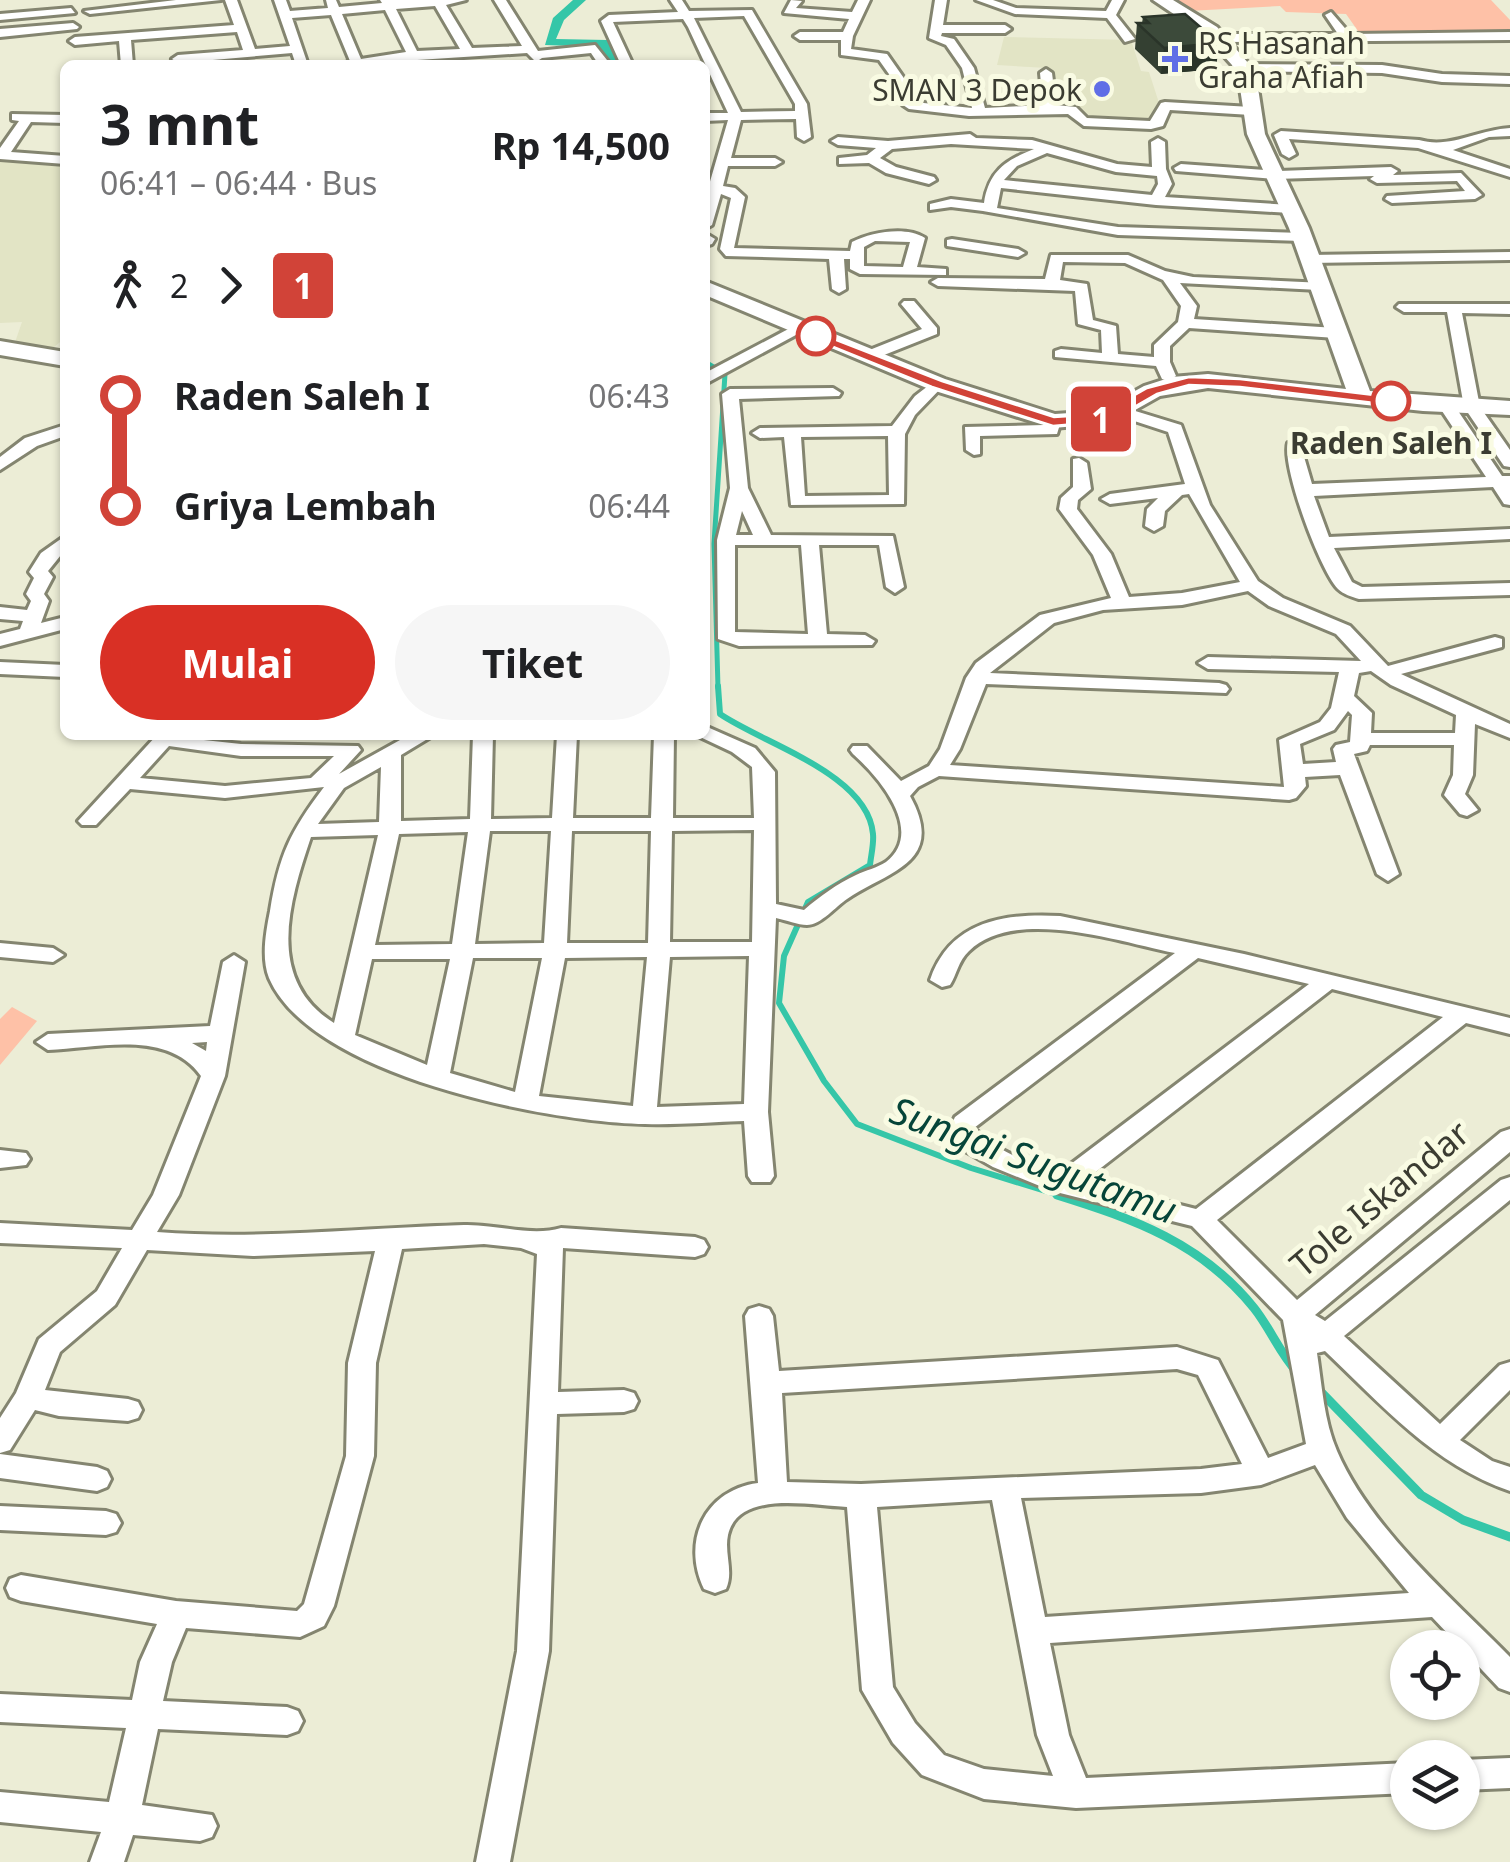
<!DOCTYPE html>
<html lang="id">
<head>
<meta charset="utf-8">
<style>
	:root { --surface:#fff; --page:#f6f6f6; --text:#202124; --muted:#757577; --accent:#d93025 }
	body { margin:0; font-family:"Noto Sans",sans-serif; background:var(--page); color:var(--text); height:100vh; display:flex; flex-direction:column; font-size:38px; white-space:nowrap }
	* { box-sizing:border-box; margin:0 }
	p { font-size:32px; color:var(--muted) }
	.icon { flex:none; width:55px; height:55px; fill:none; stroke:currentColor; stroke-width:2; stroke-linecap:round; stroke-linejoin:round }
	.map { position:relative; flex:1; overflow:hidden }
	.side { position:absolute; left:60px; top:60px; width:650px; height:680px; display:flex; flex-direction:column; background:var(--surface); border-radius:15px; box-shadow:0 2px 8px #0004 }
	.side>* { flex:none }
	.badge { padding:0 20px; border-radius:8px; font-size:35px; line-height:65px }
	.tools { position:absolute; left:1390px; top:1630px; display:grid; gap:20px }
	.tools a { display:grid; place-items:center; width:90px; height:90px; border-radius:50%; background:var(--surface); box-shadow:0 2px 8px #0004; font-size:50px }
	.map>.badge { position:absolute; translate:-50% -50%; box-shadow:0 0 0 5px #fff }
	.legs { display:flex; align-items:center; gap:15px; height:110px; padding:0 40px; font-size:32px }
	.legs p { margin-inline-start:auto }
	.headline { display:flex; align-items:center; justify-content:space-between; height:170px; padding:0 40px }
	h1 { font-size:55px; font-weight:700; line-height:75px }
	.cta { display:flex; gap:20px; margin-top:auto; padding:20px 40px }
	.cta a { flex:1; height:115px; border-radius:60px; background:var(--accent); color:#fff; font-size:40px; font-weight:700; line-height:115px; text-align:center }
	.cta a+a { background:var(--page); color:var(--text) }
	ul { padding:0 40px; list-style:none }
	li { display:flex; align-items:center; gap:35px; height:110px; font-size:38px }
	li i { display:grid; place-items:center; width:15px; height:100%; margin:0 12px; background:currentColor }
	li i::after { content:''; width:25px; height:25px; margin:-12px; border:8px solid; border-radius:50%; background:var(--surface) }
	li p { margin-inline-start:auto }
	li:first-child i { background:linear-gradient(#0000 50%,currentColor 0) }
	li:last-child i { background:linear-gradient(currentColor 50%,#0000 0) }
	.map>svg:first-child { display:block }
</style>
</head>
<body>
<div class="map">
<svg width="1510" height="1862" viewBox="0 0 1510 1862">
	<rect width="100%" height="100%" fill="#ecedd6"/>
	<g fill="#e2e4c5">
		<path d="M1004,37L1131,40L1141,71L1149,72L1160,106L1155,123L1085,122L1074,109L1052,107L1047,68L997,65Z"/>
		<path d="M0,161L65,164V338L48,352L12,351L22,322L0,323Z"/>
	</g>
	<g fill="#fec1a7">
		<path d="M1165,0H1491L1510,20V33L1363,38L1346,14L1286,12L1280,6L1188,11Z"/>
		<path d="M12,1007L37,1021L0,1065V1019Z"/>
	</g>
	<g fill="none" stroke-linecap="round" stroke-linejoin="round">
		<path stroke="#35c6a8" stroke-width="5" d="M705,362L725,374L714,544L718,688"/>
		<path stroke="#35c6a8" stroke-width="6" d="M718,686L720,714C764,744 868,774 873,834C874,844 871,855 870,865L808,902L784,956L779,1003L824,1081L857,1124L971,1168L1065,1197"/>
		<g stroke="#35c6a8" stroke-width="9">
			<path d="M1057,1195C1134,1219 1202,1243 1254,1308C1270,1328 1279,1352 1297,1372"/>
			<path d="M1315,1386L1421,1495L1463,1520L1510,1537"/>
		</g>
		<path fill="#35c6a8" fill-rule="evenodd" d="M573,0H586L564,20L556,39L607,40L623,65H611L599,47L545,45L553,18Z"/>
		<g stroke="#848570" stroke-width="6">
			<g id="street">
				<path d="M176,0H221L90,14L84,11Z"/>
				<path d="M225,0H237L255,49L290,46L274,0H286L290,11L328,8L326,0H336L339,7L382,3L380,0H466L446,5L472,48L522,46L494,0H506L538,51L595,45L611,65H599L591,53L542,58L536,62L527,53L340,65L350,61L331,15L292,18L308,65H296L292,53L178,63L172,59L178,55L243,50L237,32L131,40L133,65H121L119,41L75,45L69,41L75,37L234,25ZM435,6L460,49L417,51L396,9ZM385,10L406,52L361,59L342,14Z"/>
				<path d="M670,0H682L689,11L752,10L807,104L811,137L804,141L797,137L796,119L741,120L731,158H775L782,162L775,166H728L723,186L735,188L745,197L734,248L850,251L852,242C872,232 906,226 925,238L917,267L946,269V275L860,274L850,269V259H844L846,289L839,293L832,289L829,259L726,256L720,249L731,198L721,194L712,225L705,229V185H709L728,120L705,121V113H728L688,27L683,19L613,22L633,65H621L601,21L609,15L678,12ZM744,16L795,104V111L741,112L694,18ZM875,241L910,242L903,267L864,266V247Z"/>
				<path d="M791,0L802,1L796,8L852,12L858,0H870L853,36L851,49L887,54L908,84L914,102L972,108L962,68L946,45L929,38L935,0H947L943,25H1005L1011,29L1005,33H942L941,36L954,39L974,68L985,108L1043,105L1040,73L1046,69L1052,73L1056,105L1076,107L1087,118L1150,121L1161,103L1165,102L1251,107L1257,111L1251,115L1170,110L1163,126L1151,129L1084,126L1068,114L969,116L909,109L903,105L896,84L879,60L841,55V40H800L794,36L800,32H843L849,19L784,13Z"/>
				<path d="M976,0H993L1016,8L1106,11L1112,0H1124L1116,15L1135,39L1125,42L1107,18L1015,14Z"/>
				<path d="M71,8L75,13L0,20V14Z"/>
				<path d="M1331,12L1350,34L1510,32V40L1220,42L1214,38L1220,34H1338L1325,15Z"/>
				<path d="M73,23L79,27L77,29L0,37V29Z"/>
				<path d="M1241,64L1382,65L1442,74L1510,76V84L1442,82L1382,73L1237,71V65Z"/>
				<path d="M12,114L65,115V123L31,122L11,152L65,156V164L0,159V148L19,121L12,120Z"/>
				<path d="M1510,128V136L1489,137L1453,150L1510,169V177L1418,148L1289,139L1296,154L1289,158L1282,154L1274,135L1281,131L1419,140C1450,149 1477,130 1510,128Z"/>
				<path d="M970,134L976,138L1032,140L1117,164L1152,167L1151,142L1158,138L1165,142L1166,169L1172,184L1165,197L1290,205L1297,209L1290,213L1156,205L1001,188L997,208L1118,227L1302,233L1309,237L1302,241L1118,235L983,211L951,207L930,210V204L951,199L984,203C989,172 1004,161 1034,149L951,144L892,149L880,158L896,167L934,177L936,180L929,184L886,173L869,163L839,164V158L867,155L876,148L838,145L831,141L838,137L888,141ZM1047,153L1116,172L1157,176L1158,184L1152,195L1004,180L1017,166Z"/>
				<path d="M1181,164L1279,171L1391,167L1398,171L1393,175L1461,173L1482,195L1475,199L1392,203L1385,199L1387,196L1465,191L1457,181L1377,183L1370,179L1374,176L1275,179L1176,171L1174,168Z"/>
				<path d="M952,239L1018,249L1025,253L1018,257L947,246V240Z"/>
				<path d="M1510,252V260L1309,263L1302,259L1309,255Z"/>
				<path d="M1051,255H1128L1165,271L1193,277L1324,283V289L1319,290L1180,283L1197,306L1194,319L1336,328L1344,333L1336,338L1189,328L1170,346V362L1176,376L1168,381L1162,379L1156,366L1055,357V351L1061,349L1102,353L1101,330L1078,324L1075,291L938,286L931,282L938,278L1045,279ZM1063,262L1125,263L1163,280L1181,306L1178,322L1154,345V357L1118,354L1116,326L1093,320L1087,284L1060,280Z"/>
				<path d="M904,301H914L937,328V334L874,359H862V353L922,329L901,304Z"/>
				<path d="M1399,304H1510V314L1462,313L1480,407L1510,450V467L1504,466L1464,407L1447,312H1404L1396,307Z"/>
				<path d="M794,326L807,329L705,384V373Z"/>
				<path d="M937,379L945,384L915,415L905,434L904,504L791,505L784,437L760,438L752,433L760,428L892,426L915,396ZM888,436L889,495L805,496L801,437Z"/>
				<path d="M833,388L841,393L839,396L739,399L748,488L771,535L893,536L904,587L895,593L886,587L879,545H819L827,634L865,635L875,641L872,645L739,646L718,639L717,540L730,488L722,394L730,389ZM742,511L753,535H736ZM735,545H801L808,634L735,632Z"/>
				<path d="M1446,400L1452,402L1502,476H1510V505L1504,504L1493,487L1314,496L1329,537L1510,529V539L1334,548L1352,582L1362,587L1510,583V595L1359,599C1352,597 1343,594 1338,589C1320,571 1281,465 1288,443H1300L1312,484L1486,477L1438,405Z"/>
				<path d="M1119,406L1181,425L1210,505L1258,581L1283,598L1350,626L1388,666L1495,637L1502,639V647L1401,674L1510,724V738L1475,724L1473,775L1465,794L1478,810L1467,816L1460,814L1444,795L1453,775L1454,745H1370L1367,751L1354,754L1399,874L1388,881L1377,874L1340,775L1305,777L1306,786L1296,798L1289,800L939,776L918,787L910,796C947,863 888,871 847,899C836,906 821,925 807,925C798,925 786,920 776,918L768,1112L774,1176L770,1182H752L748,1176L744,1121C712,1122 678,1125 645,1124C547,1122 311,1076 269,978C261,958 266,931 270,911C279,855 290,832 324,787L225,798L130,789L96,825H82L78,821L157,735L241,744L358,746L361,750L339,774L409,735H434L401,755V821L470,819L473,735H493L491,819L552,818L557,735H577L573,818H651L654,735H674L673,818H754L752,767L732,752L698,736L705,735V726L755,748L775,772L776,904L804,910C820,896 837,884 856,875C866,870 877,868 886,862C926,831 878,776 853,754L850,750L853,746H867L901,781L929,766L940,749L966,678L976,663L1040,615L1111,598L1093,555L1059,509L1061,498L1073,487V459L1079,458L1087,463L1091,489L1078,500L1077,509L1111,554L1129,597L1182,593L1240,582L1189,494L1182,495L1165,511L1163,526L1154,531L1145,526L1147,509L1158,498L1110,504L1101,499L1110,494L1185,484L1168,432L1113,414L1111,411ZM1248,591L1269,606L1336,634L1361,661L1208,657L1198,663L1208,669L1339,672L1331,708L1320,722L1279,740L1284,787L950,765L960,749L986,684L1226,693L1229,689L1226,685L1219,683L990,673L1054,623L1103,610L1182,605ZM1371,671L1391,685L1456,715L1455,733H1371L1372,713L1354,696L1359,673ZM1348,711L1352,715L1350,742L1336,745L1333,749L1336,762L1303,764L1300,744L1334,730ZM169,746L241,756H334L311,778L225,786L140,778ZM381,767L379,822L318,824L344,788ZM754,830L752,942H670L672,831ZM490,831H551L544,943L475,944ZM572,831H651L648,943H567ZM468,832L452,944L375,945L399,834ZM378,835L334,1023C265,980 289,902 311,837ZM749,956L744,1104L657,1107L670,957ZM647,957L633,1106L539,1096L565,958ZM473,958H542L515,1092L450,1073ZM372,959H450L427,1065L355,1035Z"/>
				<path d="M1053,416L1061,421L1057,434L980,436V454L974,455L966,450L965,427L1044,425L1047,418Z"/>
				<path d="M65,425V436L37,446L0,470V457L25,438Z"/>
				<path d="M65,536V550L48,571L53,577L44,594L49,601L41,623L65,617V629L0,646V634L20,629L23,621L0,619V607L27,610L31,601L26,594L34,578L29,572L41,553Z"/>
				<path d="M0,662L65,665V677L0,674Z"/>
				<path d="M1060,916L1244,954L1510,1018V1034L1466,1023L1217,1220L1297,1300L1501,1132L1510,1129V1152L1315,1315L1325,1321L1501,1180L1510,1177V1200L1344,1336L1440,1424L1500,1365L1510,1362V1390L1460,1440L1492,1461L1510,1467V1491C1434,1465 1382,1405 1325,1351L1317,1353C1322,1386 1324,1421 1337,1451C1370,1528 1452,1598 1510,1657V1692L1499,1688L1432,1617L1050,1643L1069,1735L1086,1778L1408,1763V1793L1076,1808L984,1799L922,1775L893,1743L862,1690L847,1507C813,1506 738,1489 728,1535C724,1553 734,1572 726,1589L715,1593L704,1589C681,1541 705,1490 758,1483L745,1316L749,1309L759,1306L769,1309L773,1316L779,1371L1177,1347L1218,1360L1268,1458L1306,1444L1283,1320L1192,1226L1052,1191L993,1167L967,1152L949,1130L955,1117L1175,953C1119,942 1016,906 969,951C958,961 957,974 950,985L942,987L930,980C950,921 1004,913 1060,916ZM1198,958L1309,984L1059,1173C1029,1163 997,1152 974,1128ZM1332,989L1443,1017L1196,1209L1084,1181ZM1177,1369L1198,1375L1242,1464L1201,1469L861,1484L787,1482L782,1393ZM1315,1465L1347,1518L1409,1593L1045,1617L1021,1498L1201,1493L1261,1485ZM992,1500L1037,1735L1053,1776L984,1769L944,1755L915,1723L893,1687L877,1507Z"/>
				<path d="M0,943L53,948L64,955L53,962L0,957Z"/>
				<path d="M234,955L245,962L225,1076L179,1195L157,1232C261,1240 361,1228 464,1225C496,1224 531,1237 561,1228L695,1237L704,1240L708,1247L704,1254L695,1257L563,1248L558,1392L624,1390L634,1393L638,1401L634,1409L624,1412L557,1414L549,1651L510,1862H476L517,1651L537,1254L521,1248L484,1244L402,1249L376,1363L374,1456L334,1606L324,1626L300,1637L186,1628L172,1662L163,1701L287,1707L298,1711L303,1721L298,1731L287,1735L158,1729L142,1805L212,1815L217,1826L212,1837L200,1841L133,1835L124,1862H90L101,1832L0,1822V1792L109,1802L126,1728L0,1722V1694L132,1700L140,1662L157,1624L21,1601L10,1597L6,1588L10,1579L21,1575L176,1601L297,1611L304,1604L346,1456L348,1363L375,1251L253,1256L147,1250L115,1305L60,1352L45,1390L128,1399L138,1402L142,1410L138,1418L128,1421L59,1416L35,1410L10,1450L0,1453V1418L16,1393L39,1339L97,1291L122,1248L0,1243V1223L132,1230L153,1195L201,1076C168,1029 98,1048 48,1050L36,1042L48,1034L210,1026L223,962ZM207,1042L206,1051L192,1043Z"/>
				<path d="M0,1150L26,1153L30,1159L26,1165L0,1168Z"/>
				<path d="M0,1454L97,1467L107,1471L111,1479L107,1487L97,1491L0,1478Z"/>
				<path d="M0,1506L106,1511L116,1514L121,1523L116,1532L106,1535L0,1530Z"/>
				<path d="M1510,1758V1788L1462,1790V1760Z"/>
			</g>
		</g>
		<g stroke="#848570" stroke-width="6">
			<g id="secondary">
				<path d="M1153,0H1173L1217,27L1249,64L1258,88L1265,134L1309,228L1370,391L1510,401V415L1423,411L1208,388L1160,396L1112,423L1053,428L929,389L705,295V281L945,379L1055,414L1099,411L1144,386L1172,377L1208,374L1346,389L1289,228L1247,134L1240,88L1232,65L1205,35Z"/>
				<path d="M705,233L715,239L712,244L705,246Z"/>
				<path d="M0,341L65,352V366L0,355Z"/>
			</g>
		</g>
		<use href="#street" fill="#fff" fill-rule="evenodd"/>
		<use href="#secondary" fill="#fff" fill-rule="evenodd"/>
	</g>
	<path fill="#344032" d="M1143,17L1216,69L1161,74L1135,49L1137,23H1142Z"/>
	<path fill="#2a3429" d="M1219,43L1216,69L1161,74L1164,48Z"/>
	<path fill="#3c4a3a" stroke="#2a3429" stroke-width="2.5" d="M1185,14L1219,43L1164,48L1137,23H1149L1143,17Z"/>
	<path fill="#d14338" stroke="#fff" stroke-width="2.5" d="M816,332L942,381L1054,417L1101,414L1147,388L1189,377L1240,379L1391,397L1398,401L1391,405L1240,387L1189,385L1157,394L1110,421L1053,426L932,387L811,338V333Z"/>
	<g fill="#606ee6" stroke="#f9fbe3" stroke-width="4">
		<path d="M1170 44h10v10h10v10h-10v10h-10v-10h-10v-10h10z"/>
		<circle cx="1102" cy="89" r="10"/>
	</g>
	<g fill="#fff" stroke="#d14338" stroke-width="5">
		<circle cx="816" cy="336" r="18"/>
		<circle cx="1391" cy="401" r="18"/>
	</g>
	<g text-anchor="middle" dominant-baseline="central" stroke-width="10" stroke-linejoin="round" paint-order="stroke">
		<g font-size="30" fill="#3b3c32" stroke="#f9fbe3" text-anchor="start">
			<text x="1198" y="42">RS Hasanah<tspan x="1198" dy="34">Graha Afiah</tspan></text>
			<text x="1082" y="89" text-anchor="end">SMAN 3 Depok</text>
		</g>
		<g font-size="30" font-weight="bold" fill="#3b3c32" stroke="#f9fbe3">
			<text x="1391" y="442">Raden Saleh I</text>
		</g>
		<g font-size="35" fill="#3b3c32" stroke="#f9fbe3">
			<text transform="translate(1379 1198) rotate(-40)">Tole Iskandar</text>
		</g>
		<g font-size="38" font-style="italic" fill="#064539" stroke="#f9fbe3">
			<text transform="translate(1034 1159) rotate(20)">Sungai Sugutamu</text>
		</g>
	</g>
</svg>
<div class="tools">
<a><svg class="icon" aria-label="locate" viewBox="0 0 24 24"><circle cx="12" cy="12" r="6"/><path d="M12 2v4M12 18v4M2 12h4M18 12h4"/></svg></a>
<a><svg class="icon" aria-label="layers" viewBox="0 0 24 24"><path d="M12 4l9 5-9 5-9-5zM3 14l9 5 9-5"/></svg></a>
</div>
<b class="badge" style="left:1101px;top:419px;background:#d14338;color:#fff">1</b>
<section class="side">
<div class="headline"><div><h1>3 mnt</h1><p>06:41 – 06:44 · Bus</p></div><b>Rp 14,500</b></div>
<div class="legs"><svg class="icon" aria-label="walk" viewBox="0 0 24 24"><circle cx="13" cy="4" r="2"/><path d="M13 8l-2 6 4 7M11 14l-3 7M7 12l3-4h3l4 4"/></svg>2<svg class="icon" aria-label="forward" viewBox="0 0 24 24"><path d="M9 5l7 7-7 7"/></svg><b class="badge" style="background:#d14338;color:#fff">1</b></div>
<ul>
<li><i style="color:#d14338"></i><b>Raden Saleh I</b><p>06:43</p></li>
<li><i style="color:#d14338"></i><b>Griya Lembah</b><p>06:44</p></li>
</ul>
<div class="cta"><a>Mulai</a><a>Tiket</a></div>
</section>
</div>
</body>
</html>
